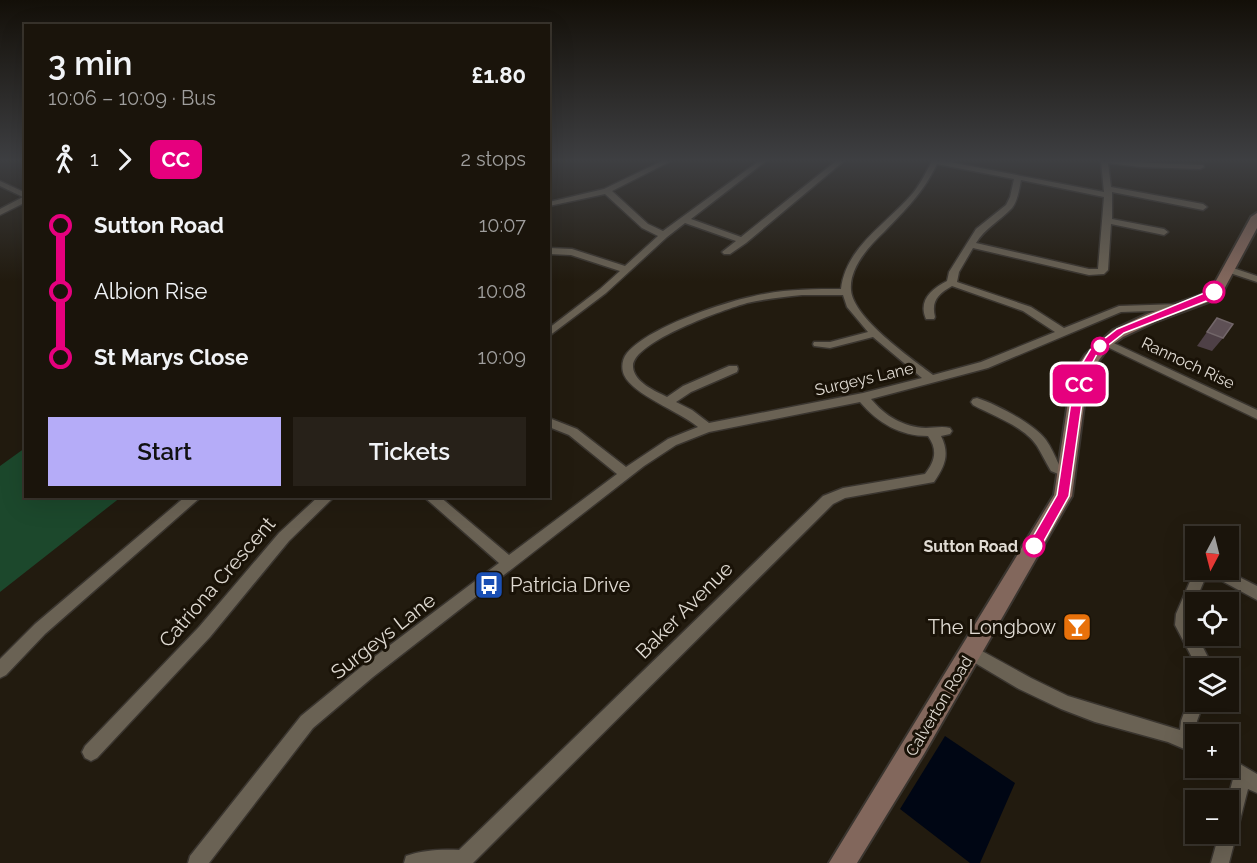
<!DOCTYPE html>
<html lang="en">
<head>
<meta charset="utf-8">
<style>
	:root { --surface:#1a140b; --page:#272119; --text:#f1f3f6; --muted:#9f9e9d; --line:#38332c; --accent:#b5acf8 }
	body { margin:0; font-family:Raleway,sans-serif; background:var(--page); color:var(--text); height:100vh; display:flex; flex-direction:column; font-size:22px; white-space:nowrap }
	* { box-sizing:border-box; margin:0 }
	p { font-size:20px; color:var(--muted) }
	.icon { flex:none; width:33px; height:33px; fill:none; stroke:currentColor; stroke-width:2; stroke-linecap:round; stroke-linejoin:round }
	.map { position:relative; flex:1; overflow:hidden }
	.sheet { position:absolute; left:24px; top:24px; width:526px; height:474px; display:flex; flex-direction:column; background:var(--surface); border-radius:0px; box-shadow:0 6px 24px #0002,0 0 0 2px var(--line) }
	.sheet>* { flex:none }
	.badge { padding:0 12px; border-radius:9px; font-size:21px; line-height:39px }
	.needle { width:39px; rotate:187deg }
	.fabs { position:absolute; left:1185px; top:526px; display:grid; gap:12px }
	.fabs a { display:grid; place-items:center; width:54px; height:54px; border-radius:0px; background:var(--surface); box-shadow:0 6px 24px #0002,0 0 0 2px var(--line); font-size:30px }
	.map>.badge { position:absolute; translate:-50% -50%; box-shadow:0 0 0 3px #fff }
	.legs { display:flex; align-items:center; gap:9px; height:66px; padding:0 24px; font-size:20px }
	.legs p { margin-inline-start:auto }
	.overview { display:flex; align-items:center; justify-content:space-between; height:102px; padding:0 24px }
	h1 { font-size:33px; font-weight:600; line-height:45px }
	.action { display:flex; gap:12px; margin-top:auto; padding:12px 24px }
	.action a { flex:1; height:69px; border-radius:0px; background:var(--accent); color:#111; font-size:24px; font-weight:600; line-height:69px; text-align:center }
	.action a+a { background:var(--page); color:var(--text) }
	ul { padding:0 24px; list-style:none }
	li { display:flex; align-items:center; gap:21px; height:66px; font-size:22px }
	li i { display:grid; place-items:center; width:9px; height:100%; margin:0 8px; background:currentColor }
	li i::after { content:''; width:15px; height:15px; margin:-8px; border:4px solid; border-radius:50%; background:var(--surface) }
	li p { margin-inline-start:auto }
	li:first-child i { background:linear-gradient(#0000 50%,currentColor 0) }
	li:last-child i { background:linear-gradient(currentColor 50%,#0000 0) }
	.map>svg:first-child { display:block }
</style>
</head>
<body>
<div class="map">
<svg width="1257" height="863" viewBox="0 0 1257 863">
	<rect width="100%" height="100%" fill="#221b0f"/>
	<path fill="#1c482c" d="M25,448L26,496L121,497L0,592V466Z"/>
	<path fill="#000614" d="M945,736L1015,783L980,863H970L900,809Z"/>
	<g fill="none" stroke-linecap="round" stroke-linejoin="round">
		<g stroke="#3a352f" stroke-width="3">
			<g id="street">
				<path d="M662,161H671L612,191L648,224L663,231L759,161H766L691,219L741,237L836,161H844L746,243L730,254H724L722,252L736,241L685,223L667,237L606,293L549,336V328L600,289L620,271L571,255L549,254V248L572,249L625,266L658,236L642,228L605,194L549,206V202L604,189Z"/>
				<path d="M932,161H944L1104,192L1101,161L1203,165L1204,167L1200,169L1141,167L1108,163L1111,187L1203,204L1207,207L1203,210L1112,192V219L1164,229L1168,232L1164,235L1111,224L1108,270L1104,274L1089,275L973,248L959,272L957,282L1031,307L1064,328L1119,306L1180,304L1185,307L1180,310L1121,312L988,368L871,399C885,416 903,427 926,428C934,428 942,426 950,428L952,431L950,434L941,436C950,454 945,466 934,482L845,498L833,504L473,863H404L406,856C422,850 442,849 459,850L823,496L843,488L925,474C935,461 938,450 928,436C900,436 878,423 860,402L709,432L676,445L644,466L373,677L313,728L209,863H188L190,856L301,716L361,667L499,563L423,496H439L509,555L617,474L569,435L549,427V418L577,429L626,467L668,439L698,427C679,411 633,395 624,375C621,368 622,359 627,353C650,326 729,300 764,294C790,289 816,289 841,289C846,246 887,224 913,193C921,183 926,172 932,161ZM937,164L1014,179L1010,197L1006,205L976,229L949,272L947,281C931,289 918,301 926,319H934L935,317C931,301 938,294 952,286L1023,311L1055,332L981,362L933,375C911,358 853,318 851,290C849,268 869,246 884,232C906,209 923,193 937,164ZM1021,180L1104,197L1098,269H1089L976,243C985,228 1000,221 1012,208C1018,200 1019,190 1021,180ZM802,295H843L847,307L868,332L830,342H814L813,344L814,346L830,348L873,337L922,378L863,393L709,423L692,410L676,402L691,392L737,372L738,369L737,366H729L683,386L667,397C655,391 634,382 633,367C631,342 726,309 747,303C765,299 784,297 802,295Z"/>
				<path d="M0,181L26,193V202L0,215V209L23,197L0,186Z"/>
				<path d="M1230,267L1257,276V282L1227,272V268Z"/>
				<path d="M1105,339L1257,410V419L1101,344L1100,342L1101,340Z"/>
				<path d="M977,398C996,404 1034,424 1046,440C1051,447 1055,456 1059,465L1072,470L1074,473L1072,476L1068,478L1051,471C1046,463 1042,454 1037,446C1024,426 993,416 973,405L971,402L973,399Z"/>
				<path d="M186,496H202L45,634L6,675L0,678V659L35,624Z"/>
				<path d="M319,496H335L289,541L210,637L97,758L91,761L85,758L82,752L85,746L199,627L279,533Z"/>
				<path d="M1198,570H1225L1257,586V600L1222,581H1204L1190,614L1191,624L1214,669H1198L1175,625L1176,614L1194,572Z"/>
				<path d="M971,645L1031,678L1068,696L1180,730L1181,721L1190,696L1196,694V702H1204L1197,721L1196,754L1168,742L1095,722L1061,709L1019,689L965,657L963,652L965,647Z"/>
				<path d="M1228,757L1257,774V793L1248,789L1229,863H1211L1219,834H1228L1227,801L1233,779L1222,771L1221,768H1228Z"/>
			</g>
		</g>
		<g stroke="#3a352f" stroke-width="4">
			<path id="secondary" d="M1257,213V228L1222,293L1211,301L1157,321L1123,337L1108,348L1088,375L1072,496L1069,501L924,754L857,863H829L1054,495L1072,375L1085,355L1113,330L1147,314L1201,295L1212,288L1251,217Z"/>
		</g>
		<use href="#street" fill="#6a6254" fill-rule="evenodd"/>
		<use href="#secondary" fill="#82675c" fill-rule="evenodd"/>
	</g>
	<path fill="#4e4046" d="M1217,318L1223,338L1212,351L1197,346Z"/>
	<path fill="#5e5055" stroke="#726669" stroke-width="1.5" d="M1217,318L1233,324L1223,338L1207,332Z"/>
	<linearGradient id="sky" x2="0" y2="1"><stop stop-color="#130f08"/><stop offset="0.57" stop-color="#3e3f42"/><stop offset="1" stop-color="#3e3f42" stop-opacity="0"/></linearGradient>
	<rect width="1257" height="281" fill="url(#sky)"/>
	<path fill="#e6007e" stroke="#fff" stroke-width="1.5" d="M1214,289L1218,292L1209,300L1124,333L1097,354L1086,375L1069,496L1039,550H1030L1028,546L1030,542L1057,495L1075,375L1090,350L1117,329Z"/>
	<defs>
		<g id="bus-square" transform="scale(1.5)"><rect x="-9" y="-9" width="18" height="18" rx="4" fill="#1a4fb4" stroke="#191207"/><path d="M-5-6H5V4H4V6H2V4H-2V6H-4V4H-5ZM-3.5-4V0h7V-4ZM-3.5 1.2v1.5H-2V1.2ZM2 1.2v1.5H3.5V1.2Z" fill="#fff"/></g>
		<g id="bar-square" transform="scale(1.5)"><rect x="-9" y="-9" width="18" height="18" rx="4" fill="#e8710a" stroke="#191207"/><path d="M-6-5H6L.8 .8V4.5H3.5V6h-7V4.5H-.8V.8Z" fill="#fff"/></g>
	</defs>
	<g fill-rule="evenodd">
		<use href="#bus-square" x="489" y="585"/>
		<use href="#bar-square" x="1077" y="627"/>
	</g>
	<g fill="#fff" stroke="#e6007e" stroke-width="3">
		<circle cx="1214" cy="292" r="10"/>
		<circle cx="1100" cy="346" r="8"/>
		<circle cx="1034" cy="546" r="10"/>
	</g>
	<g text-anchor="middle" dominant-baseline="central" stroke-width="6" stroke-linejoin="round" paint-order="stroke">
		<g font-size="16" fill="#e0dbd3" stroke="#191207">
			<text transform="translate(1188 363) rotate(25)">Rannoch Rise</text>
			<text transform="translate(864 379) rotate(-13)">Surgeys Lane</text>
			<text transform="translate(939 706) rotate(-59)">Calverton Road</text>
		</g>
		<g font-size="16" font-weight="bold" fill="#e0dbd3" stroke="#191207" text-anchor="end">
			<text x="1018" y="546">Sutton Road</text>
		</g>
		<g font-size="20" fill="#e0dbd3" stroke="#191207">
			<text transform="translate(217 582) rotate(-49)">Catriona Crescent</text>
			<text transform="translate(684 610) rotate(-45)">Baker Avenue</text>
			<text transform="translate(383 636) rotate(-38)">Surgeys Lane</text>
		</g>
		<g font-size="20" fill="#e0dbd3" stroke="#191207" text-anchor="start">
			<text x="510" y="585">Patricia Drive</text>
			<text x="1056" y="627" text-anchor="end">The Longbow</text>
		</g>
	</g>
</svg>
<div class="fabs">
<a><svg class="needle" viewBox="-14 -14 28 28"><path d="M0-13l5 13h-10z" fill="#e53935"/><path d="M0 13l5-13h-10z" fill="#9f9e9d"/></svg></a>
<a><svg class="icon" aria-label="locate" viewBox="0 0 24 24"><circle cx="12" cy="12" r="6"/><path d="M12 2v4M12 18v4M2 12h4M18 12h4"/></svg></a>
<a><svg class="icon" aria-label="layers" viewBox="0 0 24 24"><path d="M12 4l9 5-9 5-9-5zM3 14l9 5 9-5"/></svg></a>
<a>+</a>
<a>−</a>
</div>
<b class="badge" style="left:1079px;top:384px;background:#e6007e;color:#fff">CC</b>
<section class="sheet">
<div class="overview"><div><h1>3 min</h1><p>10:06 – 10:09 · Bus</p></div><b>£1.80</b></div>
<div class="legs"><svg class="icon" aria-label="walk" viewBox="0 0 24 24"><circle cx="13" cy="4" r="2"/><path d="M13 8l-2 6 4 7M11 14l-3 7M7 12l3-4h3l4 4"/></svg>1<svg class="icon" aria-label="forward" viewBox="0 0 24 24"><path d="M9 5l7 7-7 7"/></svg><b class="badge" style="background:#e6007e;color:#fff">CC</b><p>2 stops</p></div>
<ul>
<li><i style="color:#e6007e"></i><b>Sutton Road</b><p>10:07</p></li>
<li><i style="color:#e6007e"></i><span>Albion Rise</span><p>10:08</p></li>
<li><i style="color:#e6007e"></i><b>St Marys Close</b><p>10:09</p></li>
</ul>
<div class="action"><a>Start</a><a>Tickets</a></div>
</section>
</div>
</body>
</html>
